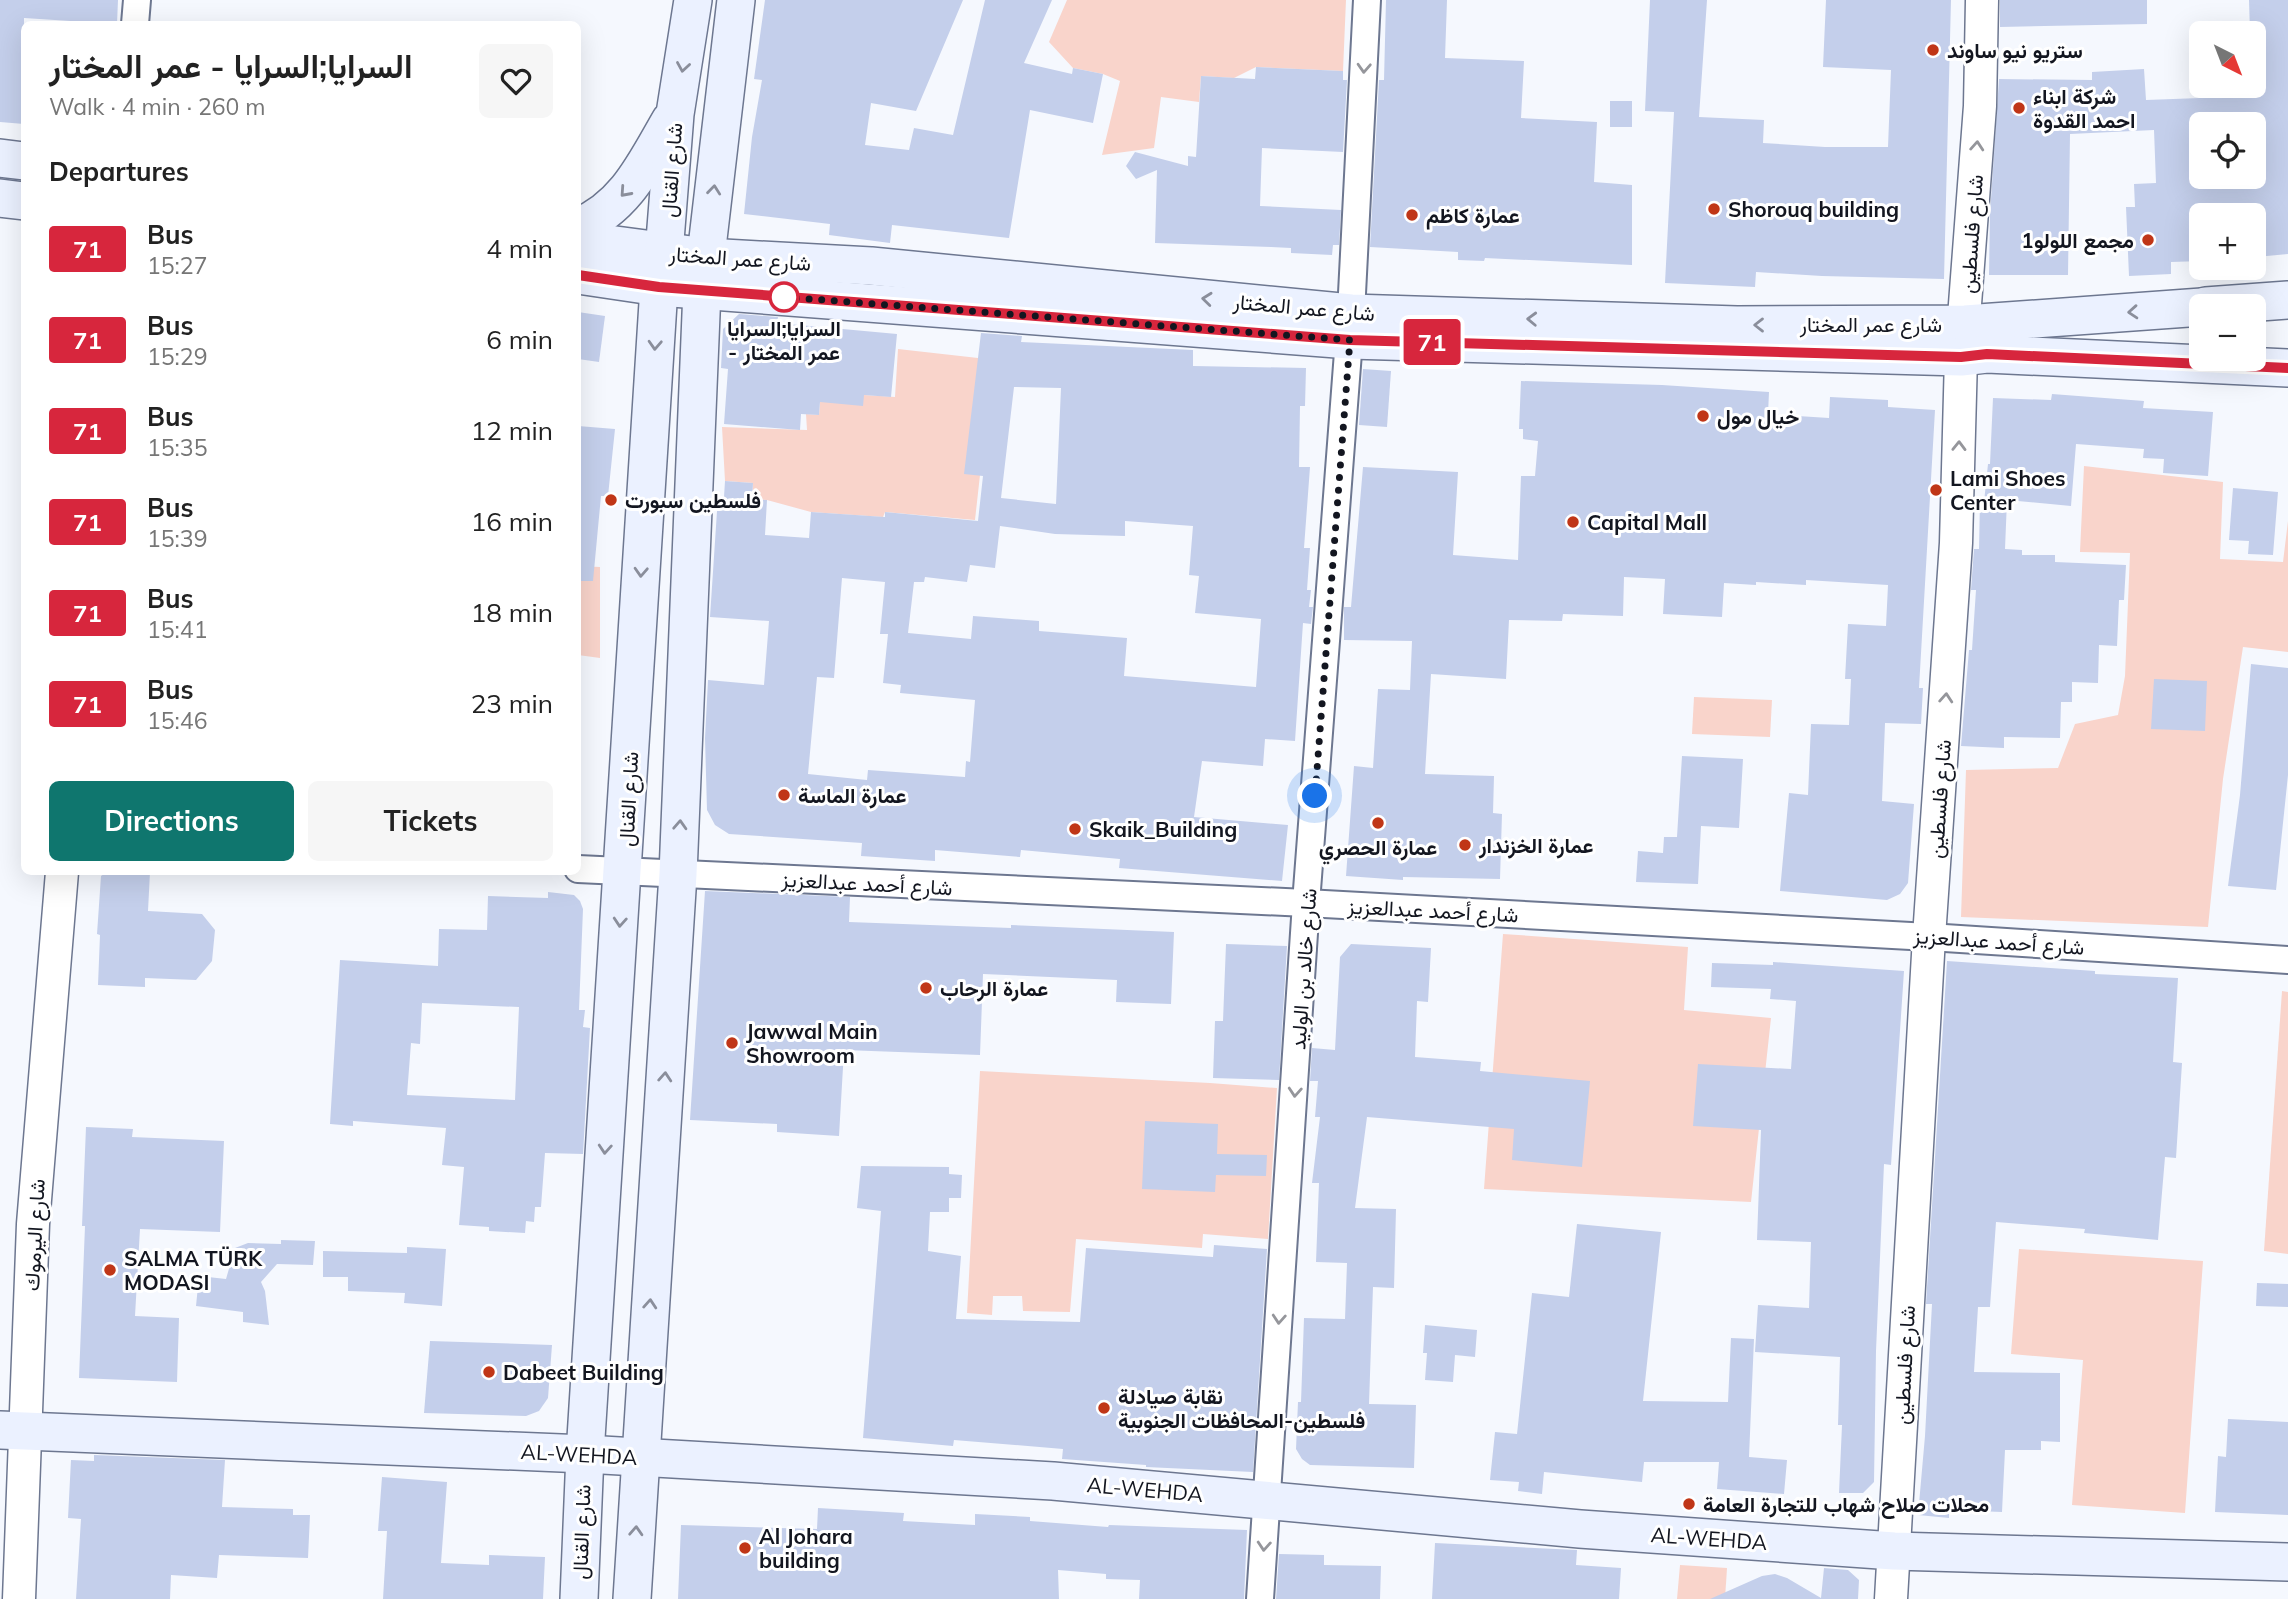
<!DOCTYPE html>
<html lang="en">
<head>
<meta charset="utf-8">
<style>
	:root { --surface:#fff; --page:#f6f6f6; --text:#222; --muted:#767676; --accent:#0f766e }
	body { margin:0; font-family:Mulish,Vazirmatn,sans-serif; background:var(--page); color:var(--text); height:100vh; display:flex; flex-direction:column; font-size:26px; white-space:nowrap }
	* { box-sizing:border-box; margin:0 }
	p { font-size:23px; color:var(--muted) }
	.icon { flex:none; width:38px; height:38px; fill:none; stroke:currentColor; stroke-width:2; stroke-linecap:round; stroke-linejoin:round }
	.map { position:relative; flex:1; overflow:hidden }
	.sheet { position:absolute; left:21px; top:21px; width:560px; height:854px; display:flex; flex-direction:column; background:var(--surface); border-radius:10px; box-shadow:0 7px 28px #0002 }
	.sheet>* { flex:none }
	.badge { padding:0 14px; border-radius:5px; font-size:24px; line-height:46px }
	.needle { width:46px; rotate:138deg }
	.fabs { position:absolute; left:2189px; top:21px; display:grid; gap:14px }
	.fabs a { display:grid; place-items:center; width:77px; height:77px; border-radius:10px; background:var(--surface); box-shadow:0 7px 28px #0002; font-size:35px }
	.you { position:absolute; width:35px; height:35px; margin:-18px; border:5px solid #fff; border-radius:50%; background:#1a73e8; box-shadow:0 0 0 10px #1a73e833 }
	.map>.badge { position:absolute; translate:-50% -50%; box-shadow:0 0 0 4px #fff }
	h2 { padding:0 28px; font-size:26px; line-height:63px }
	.round { display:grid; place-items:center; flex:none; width:74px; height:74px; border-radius:10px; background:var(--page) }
	.head { display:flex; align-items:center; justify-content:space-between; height:119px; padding:0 28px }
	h1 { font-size:33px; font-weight:700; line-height:52px }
	.button { display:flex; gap:14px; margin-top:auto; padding:14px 28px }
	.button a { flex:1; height:80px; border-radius:10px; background:var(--accent); color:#fff; font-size:28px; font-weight:700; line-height:80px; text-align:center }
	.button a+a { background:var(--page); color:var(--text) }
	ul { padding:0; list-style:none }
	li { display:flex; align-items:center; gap:21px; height:91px; padding:0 28px }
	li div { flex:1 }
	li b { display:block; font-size:26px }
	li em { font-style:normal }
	li .badge { min-width:77px; font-weight:700; text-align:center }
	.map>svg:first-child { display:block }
</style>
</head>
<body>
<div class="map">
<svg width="2288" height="1599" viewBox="0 0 2288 1599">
	<rect width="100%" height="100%" fill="#f5f8fe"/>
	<g fill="#f9d4cb">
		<path d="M1067,0H1346L1343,71L1256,67L1234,78L1201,76L1199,102L1161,97L1154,148L1102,155L1120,81L1103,74L1073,68L1049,42Z"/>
		<path d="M898,349L978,358L980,475L975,520L885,512L883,517L811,512L767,500L752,499L753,483L725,481L722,427L807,430L806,414L819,415L820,402L864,395L895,397Z"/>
		<path d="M2084,466L2223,482L2220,559L2283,562L2288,521V652L2243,647L2223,779L2208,927L1961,917L1966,770L2058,768L2075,724L2118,715L2125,676L2130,553L2080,552Z"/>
		<path d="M578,566L600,567V658L578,655Z"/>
		<path d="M1694,697L1772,700L1770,737L1692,734Z"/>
		<path d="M1503,934L1688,947L1684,1010L1771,1018L1751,1202L1484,1189Z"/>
		<path d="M2282,991L2288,992V1254L2264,1251Z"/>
		<path d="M980,1071L1210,1083L1277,1088L1268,1239L1203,1234L1202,1248L1076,1239L1070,1312L1023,1311L1022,1296H993L992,1315L967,1313Z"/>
		<path d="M2019,1249L2203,1261L2185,1513L2072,1505L2083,1360L2011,1354Z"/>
		<path d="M1680,1565L1727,1568L1725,1599H1677Z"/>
	</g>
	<g fill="#c4cfeb" fill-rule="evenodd">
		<path d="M0,0H118L117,24L24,18V124L0,122Z"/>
		<path d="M765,0H963L916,111L871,103L865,145L909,150L914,128L953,135L985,0H1052L1024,63L1072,74L1073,68L1103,74L1093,123L1030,110L1009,238L892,225L890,243L829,235L830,224L744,214L752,137L762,80L754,79Z"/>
		<path d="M1386,0H1447L1445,58L1524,61L1521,118L1597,122L1594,182L1632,185V265L1485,258L1484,261L1458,260V252L1370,247L1379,80H1384Z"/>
		<path d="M1650,0H1707L1699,117L1764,120L1763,143L1825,147H1888L1891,70L1823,67L1826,0H1951L1944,279L1822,276L1756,272L1755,287L1665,283L1674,112L1645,111Z"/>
		<path d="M2000,0H2147V24L2000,27Z"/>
		<path d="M2249,0H2288V254L2256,257L2254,215H2202V261L2171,262V274L2129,276L2126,207H2135L2134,184L2156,183L2154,130L2070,134L2068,275H1989L1990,214L1999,79L2092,80V72L2144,69L2146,100L2254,96V33H2250ZM2202,124H2254V177H2202Z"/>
		<path d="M1256,67L1343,71V80H1347L1343,152L1262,148L1260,206L1341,210L1339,245H1333L1332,255L1291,253V248L1271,247L1155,243L1157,170L1136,179L1126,166L1135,152L1188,166V156L1196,157L1201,76L1255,79Z"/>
		<rect x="1610" y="101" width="22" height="26"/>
		<path d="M578,312L605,316L599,362L578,359Z"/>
		<path d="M739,314L778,317L777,323L897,334L891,397L864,395L863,406L820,402L819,415L801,414L800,430L724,424L728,369L721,368L723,329Z"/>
		<path d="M981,333L1022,336L1021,342L1193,350V366L1306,368L1305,406H1300L1299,467H1310L1304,548H1310L1307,590H1311L1309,607H1313L1311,624L1303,623L1295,741L1265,739L1263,766L1202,761L1194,817L1288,825L1282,881L1119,868L1120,859L1021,850L1020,857L935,850V861L861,856L862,843L729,834L715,825L707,810L705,738L708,680L764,685L769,621L710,617L718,496L724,497L725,481L753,483L752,499L767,500L765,535L809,538L811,512L885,517V512L978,521L983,476L964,474ZM1014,387L1061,388L1056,504L1001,498ZM1125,521L1193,526L1189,575L1199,576L1195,613L1261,619L1256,687L1124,676L1127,638L1039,631V621L973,616L971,639L908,633L914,582H924L925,577L967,582L970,565L995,568L1000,526L1055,534L1125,536ZM842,578L885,582L880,634H888L883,683L901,685L900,693L975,700L970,762L966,761L965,777L868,770L867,780L808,774L817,677L834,678Z"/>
		<path d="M1363,369L1391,371L1387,427L1359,425Z"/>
		<path d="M1521,381L1662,385L1769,392L1768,414L1829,418L1830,397L1888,400V407L1935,410L1919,688H1923L1921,724L1885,723L1882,801L1914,804L1908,883L1900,894L1887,900L1780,891L1789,793L1808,795L1811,724L1849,725L1851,679H1845L1848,624L1886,626L1888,585L1806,580V585L1756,582V585L1724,583L1722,617L1663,614L1665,579L1624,577L1623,616L1563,614L1562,621L1509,620L1506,679L1431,674L1425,774L1494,776L1493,813L1502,814L1500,879L1403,877V880L1346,876L1354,766L1373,768L1378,689L1410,690L1412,641L1344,640V607H1351L1363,467L1458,472L1453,555L1518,560L1521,476H1535L1538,441L1523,439V429H1519Z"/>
		<path d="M2052,394L2144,401L2143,408L2213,412L2208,476L2163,473L2164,459L2143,458L2144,449L2076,444L2071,506L2007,500L2005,549L2022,550V555H2055V562L2126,565L2124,600H2119L2117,646L2099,645L2098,683L2072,682V702H2061L2060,738L2004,737V748L1961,746L1969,650H1972L1976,590H1971L1974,549H1979L1980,501L1984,502L1988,464H1990L1993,398L2051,400Z"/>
		<path d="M578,426L615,429L608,496H601L593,581H578Z"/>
		<path d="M2233,488L2278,492L2273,555L2248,554L2249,541L2229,540Z"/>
		<path d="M2251,664L2288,668V775L2276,890L2228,886L2240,795Z"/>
		<path d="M2154,679L2207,681L2205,731L2151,729Z"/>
		<path d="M1682,756L1743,759L1739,828L1701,826L1698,884L1636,882L1638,851L1663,853L1664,837H1677Z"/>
		<path d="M107,872H150L148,911L202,914L215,930L212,961L196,980L145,978V987L98,985L100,935L97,934L101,876Z"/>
		<path d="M705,891L850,897L849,922L1011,928V925L1174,932L1171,1004L1116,1002L1117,980L983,974L980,1055L844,1050L839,1136L777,1132V1124L690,1120Z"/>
		<path d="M548,892L574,895L580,901L583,909L579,1010H585L583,1027L590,1028L583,1154L545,1153L541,1207H535L534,1222L526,1221L525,1233L489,1231V1227L459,1225L464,1167L442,1165L446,1128L353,1121V1126L330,1124L340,960L438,966L439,929L487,930L488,896L548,898ZM422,1003L519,1007L515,1100L407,1095L411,1043L420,1044Z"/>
		<path d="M1226,944L1287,946L1279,1080L1213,1078L1215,1021H1223Z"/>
		<path d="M1351,944L1431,948L1428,1002L1417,1001L1415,1057L1481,1062L1480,1071L1590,1081L1582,1167L1512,1160L1514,1129L1367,1117L1355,1208L1396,1209L1394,1288L1373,1287L1369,1404L1416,1405L1414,1468L1310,1465L1302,1459L1296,1449L1298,1402H1301L1304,1318L1345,1319L1347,1263L1316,1262L1319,1183H1312L1320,1117H1315L1318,1081H1310L1312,1048L1335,1050L1340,957Z"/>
		<path d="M1947,961L2095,971V974L2178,978L2173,1062L2182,1063L2176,1158L2165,1157L2158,1240L2084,1233L2085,1229L1996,1222L1990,1307H1978L1974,1372L2060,1373V1442L2041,1441V1450H2005L2002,1512L1949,1510V1518L1918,1515L1925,1436L1932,1304H1926Z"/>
		<path d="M1773,962L1904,971L1891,1165L1884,1164L1876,1351L1874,1482L1863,1493H1839L1842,1425H1838L1840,1357L1755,1352L1758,1305L1809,1308L1811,1242L1757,1240L1761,1130L1693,1126L1698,1064L1791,1069L1796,1001L1770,999L1771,989L1711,987L1712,963L1773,965Z"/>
		<path d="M1145,1121L1218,1124L1217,1154L1267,1155L1266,1176L1216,1175L1215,1192L1142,1189Z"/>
		<path d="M86,1127L133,1129L132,1137L224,1141L220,1232L140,1229L135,1316L179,1318L177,1382L79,1378L85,1226H82Z"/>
		<path d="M861,1166L949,1167V1174L962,1175L961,1198H949V1212H930L928,1251L961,1256L956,1319L1080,1322L1086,1248L1213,1257L1214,1245L1267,1249L1253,1472L1146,1467V1465L1062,1459L1063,1449L954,1440L953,1446L863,1438L881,1211L857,1208Z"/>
		<path d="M1577,1224L1661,1232L1643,1401L1728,1402L1731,1338L1754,1339L1749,1457L1787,1460L1784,1494L1717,1489L1719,1462H1644L1642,1482L1544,1472L1542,1494L1518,1491L1519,1482L1490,1480L1495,1432L1517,1434L1532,1293L1569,1297Z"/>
		<path d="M281,1240L315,1241L313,1265L277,1264L261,1282L265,1291L269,1325L243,1322V1312L196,1306L199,1276L226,1279L235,1248L248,1243L281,1244Z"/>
		<path d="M407,1247L446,1249L442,1306L404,1303L405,1293L348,1291V1277H323V1251L407,1253Z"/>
		<path d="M2257,1283L2288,1284V1307L2256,1306Z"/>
		<path d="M1425,1325L1477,1330L1475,1357L1455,1355L1453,1382L1425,1380L1427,1353H1423Z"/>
		<path d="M430,1341L552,1345L548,1398L539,1411L526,1416L424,1413Z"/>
		<path d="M2228,1419L2288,1422V1515L2215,1512L2218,1456L2226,1457Z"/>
		<path d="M94,1455L225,1460L222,1507L293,1509V1515H310L308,1558L219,1555L217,1578L171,1575L170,1599H76L81,1519L68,1518L71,1460L94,1461Z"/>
		<path d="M382,1477L447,1482L441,1563L489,1565V1555L545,1557L543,1599H383L387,1531H378Z"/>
		<path d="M818,1508L904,1513L903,1521L975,1525V1514L1030,1517V1521L1108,1527L1109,1525L1247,1530L1244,1599H1139L1140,1580L1106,1579V1574L1058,1570L1059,1599H678L681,1525L817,1529Z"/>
		<path d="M1435,1543L1577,1550L1576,1565L1621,1568L1619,1599H1432Z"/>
		<path d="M1279,1554L1324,1555V1565L1381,1566L1380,1599H1276Z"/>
		<path d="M1824,1568L1848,1570L1859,1580L1858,1599H1710L1762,1576L1775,1574L1787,1578L1821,1598Z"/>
	</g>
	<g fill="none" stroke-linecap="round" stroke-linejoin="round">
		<g stroke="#6d7790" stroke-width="30">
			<g id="minor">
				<path d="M135,24L137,0"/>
				<path d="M578,869L1306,903L1929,937L2288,960"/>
				<path d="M1260,1599L1306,903L1351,313L1367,0"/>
			</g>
		</g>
		<g stroke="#6d7790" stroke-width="35">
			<g id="tertiary">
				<path d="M19,1599L33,1224L62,872"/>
				<path d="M1891,1599L1929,937L1956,543L1961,357L1980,106L1982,0"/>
			</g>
		</g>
		<g stroke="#6d7790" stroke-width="40">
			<g id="secondary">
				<path d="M0,158L24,161"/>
				<path d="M0,198L24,201"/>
				<path d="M578,227C626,207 645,164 670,121"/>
				<path d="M578,240L706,257L871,266L1351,313L1737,325L1965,324L2202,307"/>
				<path d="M578,275L659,287L1350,340L1961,357L1987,354L2288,368"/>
				<path d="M2206,306L2288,300"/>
				<path d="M0,1430L585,1454L1053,1481L1580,1529L1894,1551L2288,1562"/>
				<path d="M579,1599L585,1454L659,287L664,253L675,114L693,0"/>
				<path d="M632,1599L678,874L702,290L736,0"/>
			</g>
		</g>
		<use href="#minor" stroke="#fff" stroke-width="26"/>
		<use href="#tertiary" stroke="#fff" stroke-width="32"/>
		<use href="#secondary" stroke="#ebf1ff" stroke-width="37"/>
	</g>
	<defs><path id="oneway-chevron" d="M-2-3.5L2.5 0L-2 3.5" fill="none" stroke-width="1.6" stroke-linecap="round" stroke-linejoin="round" transform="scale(1.75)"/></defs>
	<g stroke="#8a8e9b">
		<use href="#oneway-chevron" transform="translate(683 67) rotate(99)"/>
		<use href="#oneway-chevron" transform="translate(714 190) rotate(-84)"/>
		<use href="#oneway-chevron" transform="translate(625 192) rotate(132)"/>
		<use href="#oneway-chevron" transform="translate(1207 299) rotate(-174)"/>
		<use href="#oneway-chevron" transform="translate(2133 312) rotate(176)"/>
		<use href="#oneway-chevron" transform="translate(1532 319) rotate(-178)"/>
		<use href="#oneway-chevron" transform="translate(1759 325) rotate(180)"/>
		<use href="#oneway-chevron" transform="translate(655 345) rotate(93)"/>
		<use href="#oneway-chevron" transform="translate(641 572) rotate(93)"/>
		<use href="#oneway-chevron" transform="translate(680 825) rotate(-87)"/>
		<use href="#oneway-chevron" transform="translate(620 922) rotate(94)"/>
		<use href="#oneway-chevron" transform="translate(665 1077) rotate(-86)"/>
		<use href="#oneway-chevron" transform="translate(605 1149) rotate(94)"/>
		<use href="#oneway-chevron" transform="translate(650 1304) rotate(-86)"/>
		<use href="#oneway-chevron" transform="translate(636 1531) rotate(-87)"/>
	</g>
	<g stroke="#95969b">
		<use href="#oneway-chevron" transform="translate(1364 68) rotate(93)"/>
		<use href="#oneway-chevron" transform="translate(1977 146) rotate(-86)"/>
		<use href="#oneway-chevron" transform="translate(1959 446) rotate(-89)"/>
		<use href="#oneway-chevron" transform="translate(1946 698) rotate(-86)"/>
		<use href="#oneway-chevron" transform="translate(1295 1092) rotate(94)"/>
		<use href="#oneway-chevron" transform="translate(1279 1319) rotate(94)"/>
		<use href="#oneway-chevron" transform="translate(1264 1546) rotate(94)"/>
	</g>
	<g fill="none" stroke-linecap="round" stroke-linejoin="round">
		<g stroke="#fff" stroke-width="16">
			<path id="line" d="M578,275L659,287L1350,340L1961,357L1987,354L2288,368"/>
		</g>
		<use href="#line" stroke="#d7263d" stroke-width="10"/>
		<path stroke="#131620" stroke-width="7" stroke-dasharray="0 12.6" d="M784,297L1350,340L1315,796"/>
	</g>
	<g fill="#c03617" stroke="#fff" stroke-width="2.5">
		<circle cx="1933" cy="50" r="7"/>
		<circle cx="2019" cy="108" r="7"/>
		<circle cx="1714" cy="209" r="7"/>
		<circle cx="1412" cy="215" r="7"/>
		<circle cx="2148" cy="240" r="7"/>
		<circle cx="1703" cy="416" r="7"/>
		<circle cx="1936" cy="490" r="7"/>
		<circle cx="611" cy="500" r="7"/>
		<circle cx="1573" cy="522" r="7"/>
		<circle cx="784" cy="795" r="7"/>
		<circle cx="1378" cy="823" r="7"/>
		<circle cx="1075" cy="829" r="7"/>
		<circle cx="1465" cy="845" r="7"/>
		<circle cx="926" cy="988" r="7"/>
		<circle cx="732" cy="1043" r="7"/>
		<circle cx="110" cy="1270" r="7"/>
		<circle cx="489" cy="1372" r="7"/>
		<circle cx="1104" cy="1408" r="7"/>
		<circle cx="1689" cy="1504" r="7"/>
		<circle cx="745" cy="1548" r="7"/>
	</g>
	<circle fill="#fff" stroke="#d7263d" stroke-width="3.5" cx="784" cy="297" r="14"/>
	<g text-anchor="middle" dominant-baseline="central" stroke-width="6" stroke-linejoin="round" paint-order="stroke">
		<g font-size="21" font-weight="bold" fill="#131620" stroke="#fff" text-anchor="start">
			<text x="1947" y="50">ستريو نيو ساوند</text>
			<text x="2033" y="96">شركة ابناء<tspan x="2033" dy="24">احمد القدوة</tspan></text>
			<text x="1728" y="209">Shorouq building</text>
			<text x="1426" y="215">عمارة كاظم</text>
			<text x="2134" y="240" text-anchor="end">مجمع اللولو1</text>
			<text x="1717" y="416">خيال مول</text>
			<text x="1950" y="478">Lami Shoes<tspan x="1950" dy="24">Center</tspan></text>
			<text x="625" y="500">فلسطين سبورت</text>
			<text x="1587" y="522">Capital Mall</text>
			<text x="798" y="795">عمارة الماسة</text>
			<text x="1089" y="829">Skaik_Building</text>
			<text x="1479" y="845">عمارة الخزندار</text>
			<text x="1378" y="847" text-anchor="middle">عمارة الحصري</text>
			<text x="940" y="988">عمارة الرحاب</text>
			<text x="746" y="1031">Jawwal Main<tspan x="746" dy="24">Showroom</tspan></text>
			<text x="124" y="1258">SALMA TÜRK<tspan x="124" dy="24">MODASI</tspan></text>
			<text x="503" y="1372">Dabeet Building</text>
			<text x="1118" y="1396">نقابة صيادلة<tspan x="1118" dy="24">فلسطين-المحافظات الجنوبية</tspan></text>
			<text x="1703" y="1504">محلات صلاح شهاب للتجارة العامة</text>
			<text x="759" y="1536">Al Johara<tspan x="759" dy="24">building</tspan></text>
		</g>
		<g font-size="21" fill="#131620" stroke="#fff">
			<text transform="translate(671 170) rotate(-86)">شارع القنال</text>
			<text transform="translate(1971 234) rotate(-86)">شارع فلسطين</text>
			<text transform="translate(740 258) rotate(4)">شارع عمر المختار</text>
			<text transform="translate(1304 307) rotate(5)">شارع عمر المختار</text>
			<text x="1871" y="324">شارع عمر المختار</text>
			<text transform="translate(628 799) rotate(-87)">شارع القنال</text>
			<text transform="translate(1939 799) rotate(-86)">شارع فلسطين</text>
			<text transform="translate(867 883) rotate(3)">شارع أحمد عبدالعزيز</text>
			<text transform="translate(1433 910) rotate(3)">شارع أحمد عبدالعزيز</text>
			<text transform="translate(1999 941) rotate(4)">شارع أحمد عبدالعزيز</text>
			<text transform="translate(1303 969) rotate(-86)">شارع خالد بن الوليد</text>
			<text transform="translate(34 1235) rotate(-87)">شارع اليرموك</text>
			<text transform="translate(1904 1365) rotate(-87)">شارع فلسطين</text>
			<text transform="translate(579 1454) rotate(3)">AL-WEHDA</text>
			<text transform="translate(1145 1489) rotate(5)">AL-WEHDA</text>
			<text transform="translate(581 1532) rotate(-88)">شارع القنال</text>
			<text transform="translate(1709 1538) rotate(4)">AL-WEHDA</text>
		</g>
		<g font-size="21" font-weight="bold" fill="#131620" stroke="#fff">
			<text x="784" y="328">السرايا;السرايا<tspan x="784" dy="24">- عمر المختار</tspan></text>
		</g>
	</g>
</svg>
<div class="fabs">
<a><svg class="needle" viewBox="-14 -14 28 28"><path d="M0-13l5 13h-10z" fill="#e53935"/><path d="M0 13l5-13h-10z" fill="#767676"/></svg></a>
<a><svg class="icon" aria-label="locate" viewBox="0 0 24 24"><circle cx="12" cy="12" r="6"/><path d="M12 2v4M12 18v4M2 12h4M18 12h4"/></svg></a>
<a>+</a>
<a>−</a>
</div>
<div class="you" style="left:1315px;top:796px"></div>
<b class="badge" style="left:1432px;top:342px;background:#d7263d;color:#fff">71</b>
<section class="sheet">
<div class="head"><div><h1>السرايا;السرايا - عمر المختار</h1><p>Walk · 4 min · 260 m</p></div><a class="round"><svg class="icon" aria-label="heart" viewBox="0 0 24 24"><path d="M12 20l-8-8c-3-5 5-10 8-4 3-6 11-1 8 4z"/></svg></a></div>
<h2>Departures</h2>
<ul>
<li><span class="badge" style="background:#d7263d;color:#fff">71</span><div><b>Bus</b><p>15:27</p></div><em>4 min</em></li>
<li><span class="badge" style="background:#d7263d;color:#fff">71</span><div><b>Bus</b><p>15:29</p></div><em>6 min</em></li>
<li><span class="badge" style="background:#d7263d;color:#fff">71</span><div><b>Bus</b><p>15:35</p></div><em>12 min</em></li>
<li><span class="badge" style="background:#d7263d;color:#fff">71</span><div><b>Bus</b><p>15:39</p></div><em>16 min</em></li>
<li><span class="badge" style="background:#d7263d;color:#fff">71</span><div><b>Bus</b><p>15:41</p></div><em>18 min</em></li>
<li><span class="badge" style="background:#d7263d;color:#fff">71</span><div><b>Bus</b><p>15:46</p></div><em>23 min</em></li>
</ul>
<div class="button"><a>Directions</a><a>Tickets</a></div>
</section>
</div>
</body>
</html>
